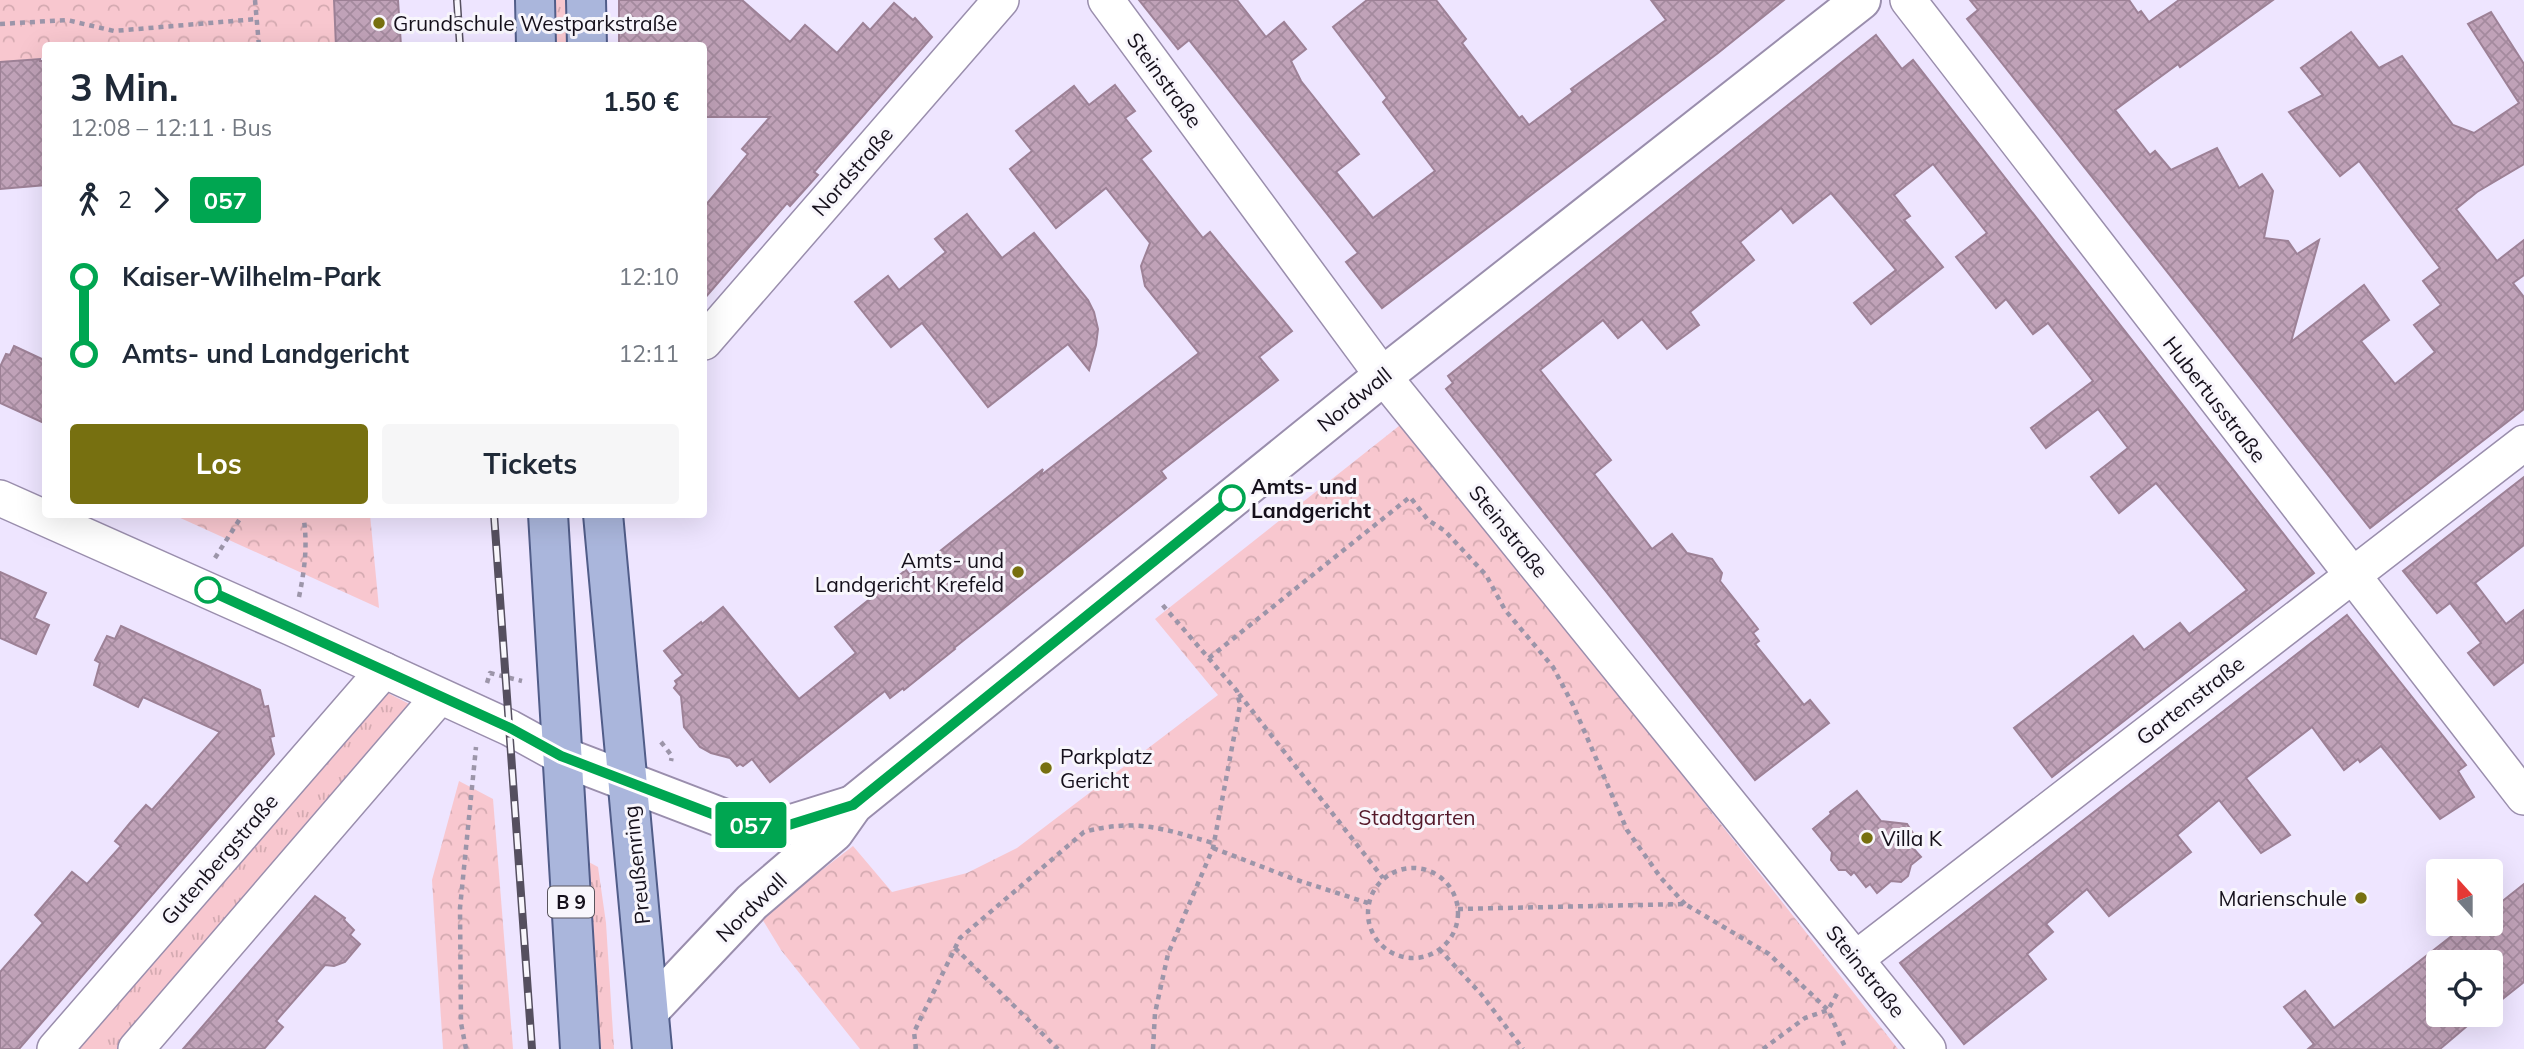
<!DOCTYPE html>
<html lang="de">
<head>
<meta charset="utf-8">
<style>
	:root { --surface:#fff; --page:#f6f6f7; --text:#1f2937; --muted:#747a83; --accent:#777010 }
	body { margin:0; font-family:Mulish,sans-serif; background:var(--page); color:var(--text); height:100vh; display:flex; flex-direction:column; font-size:26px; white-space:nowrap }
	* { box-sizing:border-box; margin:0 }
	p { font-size:23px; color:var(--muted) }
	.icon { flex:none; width:38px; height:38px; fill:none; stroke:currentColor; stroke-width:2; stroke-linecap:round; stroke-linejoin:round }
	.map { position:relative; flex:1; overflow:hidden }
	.sheet { position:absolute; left:42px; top:42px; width:665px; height:476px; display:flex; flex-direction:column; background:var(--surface); border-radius:7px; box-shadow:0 7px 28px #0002 }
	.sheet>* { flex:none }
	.badge { padding:0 14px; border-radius:5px; font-size:24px; line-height:46px }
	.needle { width:46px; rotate:339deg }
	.tools { position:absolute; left:2426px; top:859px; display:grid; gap:14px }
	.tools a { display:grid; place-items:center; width:77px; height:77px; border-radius:7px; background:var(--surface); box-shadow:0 7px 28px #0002; font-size:35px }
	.map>.badge { position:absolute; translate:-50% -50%; box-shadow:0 0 0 4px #fff }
	.legs { display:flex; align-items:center; gap:10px; height:77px; padding:0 28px; font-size:23px }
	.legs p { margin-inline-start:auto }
	.overview { display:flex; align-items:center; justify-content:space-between; height:119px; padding:0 28px }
	h1 { font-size:38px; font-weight:700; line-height:52px }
	.action { display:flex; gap:14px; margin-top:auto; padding:14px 28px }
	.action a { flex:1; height:80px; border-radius:7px; background:var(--accent); color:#fff; font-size:28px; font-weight:700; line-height:80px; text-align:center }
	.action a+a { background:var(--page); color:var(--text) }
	ul { padding:0 28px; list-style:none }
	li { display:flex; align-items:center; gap:24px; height:77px; font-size:26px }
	li i { display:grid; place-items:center; width:10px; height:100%; margin:0 9px; background:currentColor }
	li i::after { content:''; width:18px; height:18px; margin:-9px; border:5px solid; border-radius:50%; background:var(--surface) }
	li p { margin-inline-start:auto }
	li:first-child i { background:linear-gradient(#0000 50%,currentColor 0) }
	li:last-child i { background:linear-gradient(currentColor 50%,#0000 0) }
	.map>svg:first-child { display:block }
</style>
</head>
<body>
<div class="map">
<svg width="2524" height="1049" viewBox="0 0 2524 1049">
	<defs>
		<pattern id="grass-tufts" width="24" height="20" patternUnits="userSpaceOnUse" patternTransform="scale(1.75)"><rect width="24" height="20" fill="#f8c7cf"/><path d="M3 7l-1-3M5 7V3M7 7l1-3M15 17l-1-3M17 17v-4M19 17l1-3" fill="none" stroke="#d4aab1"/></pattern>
		<pattern id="park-crowns" width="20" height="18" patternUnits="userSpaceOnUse" patternTransform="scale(1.75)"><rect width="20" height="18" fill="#f8c7cf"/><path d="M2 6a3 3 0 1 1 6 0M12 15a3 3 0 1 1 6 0" fill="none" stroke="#d4aab1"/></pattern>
		<pattern id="building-cross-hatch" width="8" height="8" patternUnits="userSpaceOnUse" patternTransform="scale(1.75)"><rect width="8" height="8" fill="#c0a2b8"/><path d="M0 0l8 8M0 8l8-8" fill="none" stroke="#a48a9e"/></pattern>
	</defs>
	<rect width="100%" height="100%" fill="#eee5ff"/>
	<g fill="url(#grass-tufts)">
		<path d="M548,0H570V45H549Z"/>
		<path d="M386,692L419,709L124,1049H79Z"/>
		<path d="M585,860L598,867L606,923L614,1049H591Z"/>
	</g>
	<g fill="url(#park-crowns)">
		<path d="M0,0H334L336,45L218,46L217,43L190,46H46L45,58L0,62Z"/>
		<path d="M1404,422L1898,1049H860L781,950L761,917L853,846L892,892L967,873L1017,848L1218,695L1155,619Z"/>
		<path d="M177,514L370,515L379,608L176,516Z"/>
		<path d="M459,781L493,799L513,1049H443L432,880Z"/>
	</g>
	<g fill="url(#building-cross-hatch)" stroke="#9d8196" stroke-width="2">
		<path d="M334,0H398L401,46H336Z"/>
		<path d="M619,0H742L790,42L805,25L837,53L863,23L870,30L894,3L913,20L915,18L932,37L814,172L818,175L790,206L787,203L704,299V207L748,154L742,149L770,117H704V46H619Z"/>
		<path d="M1139,0H1237L1266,37L1284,22L1306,49L1291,61L1301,81L1359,154L1336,172L1373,218L1435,171L1383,102L1387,98L1333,27L1367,0H1436L1466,39L1462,43L1519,118L1522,116L1529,125L1573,92L1571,89L1666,20L1651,0H1784L1718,53L1382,308L1346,262L1358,253L1189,40L1178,49Z"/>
		<path d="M1970,0H2129L2138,13L2141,11L2149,22L2179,0H2273L2180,67L2178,64L2115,110L2150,155L2155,151L2171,170L2217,148L2239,188L2262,174L2273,191L2264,238L2288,241L2297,254L2319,240L2291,342L2364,285L2389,320L2361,341L2395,384L2435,352L2414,325L2441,305L2423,281L2440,268L2359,161L2340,176L2289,112L2323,95L2301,68L2351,32L2379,68L2402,56L2453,125L2474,133L2519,103L2468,24L2491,12L2524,64V164L2477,192L2456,209L2497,261L2524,240V275L2513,283L2524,297V409L2370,528L1967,19L1978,10Z"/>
		<path d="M1876,35L1902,69L1913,60L2314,573L2052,777L2014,728L2133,636L2144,650L2180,623L2189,634L2247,590L2156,483L2119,513L2091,477L2128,448L2098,409L2046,448L2031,428L2093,381L2048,323L2033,334L2006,299L1996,308L1956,257L1987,233L1933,164L1894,195L1910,216L1904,220L1943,267L1871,324L1854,303L1896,270L1831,193L1793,223L1781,208L1740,242L1754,260L1690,312L1699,325L1667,349L1642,319L1618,338L1603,320L1540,370L1611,460L1594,474L1652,549L1672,534L1687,553L1712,559L1722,573L1720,581L1758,629L1753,633L1759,641L1755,644L1804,705L1810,700L1829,723L1755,780L1446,389L1453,383L1448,376Z"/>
		<path d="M40,59V61H46V185L0,189V62Z"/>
		<path d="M1115,85L1135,111L1125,118L1151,151L1141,159L1203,238L1210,232L1292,331L1259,357L1278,380L1161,471L1166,478L954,648L955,649L904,690L903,688L890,698L885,691L770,782L752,759L743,766L740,764L737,766L730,758L711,753L700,747L684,727L681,696L674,688L677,684L675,681L683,675L664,651L701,622L702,624L723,607L799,699L856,653L835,627L906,570L910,575L1043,469L1040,476L1199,353L1145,286L1141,266L1150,243L1106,188L1056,228L1010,169L1032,151L1016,131L1074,86L1089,105Z"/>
		<path d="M967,214L1002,258L1034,233L1088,300L1094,312L1098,329L1096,345L1089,370L1068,344L988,407L922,323L891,347L855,302L888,276L899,290L946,252L935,239Z"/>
		<path d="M14,346L46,361V424L0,403V367L6,354L10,355Z"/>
		<path d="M2524,477V545L2475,583L2506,624L2524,610V662L2494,685L2468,653L2481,643L2450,603L2437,613L2403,571Z"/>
		<path d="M0,572L46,593L34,618L49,625L36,654L0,638Z"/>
		<path d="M2347,615L2466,765L2458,771L2474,797L2440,819L2381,746L2360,762L2358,759L2344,770L2312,727L2246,778L2290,835L2261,853L2219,800L2177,835L2191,852L2109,916L2087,889L2046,924L2053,932L2027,954L2046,979L1964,1044L1900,963Z"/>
		<path d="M121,626L260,690L264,707L268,706L274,736L270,737L274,754L19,1049H0V972L43,923L35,915L72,872L87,884L121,846L115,841L130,823L146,805L152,810L220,732L143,697L138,707L94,685L100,663L95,660L107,636L115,639Z"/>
		<path d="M1857,791L1881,821L1907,824L1913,833L1912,847L1921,857L1911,865L1908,876L1901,882L1891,881L1877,893L1870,884L1866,887L1854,872L1851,875L1846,870H1839L1831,860L1832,852L1813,829L1831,814L1830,812Z"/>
		<path d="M2524,884V982L2490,1009V962H2438V1015H2480L2440,1049H2308L2314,1044L2284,1007L2305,991L2334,1028L2467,924H2490V911Z"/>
		<path d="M315,896L345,918L344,920L354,930L350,935L360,944L345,962L334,966L325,965L276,1021L283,1027L264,1049H183Z"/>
	</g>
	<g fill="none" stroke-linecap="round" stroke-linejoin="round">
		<g stroke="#9a8ead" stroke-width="38">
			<g id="minor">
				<path d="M1106,0L1383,376L1928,1049"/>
				<path d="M1908,0L2524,797"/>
				<path d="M704,342L1001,0"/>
				<path d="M0,498L292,628L510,728L561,756"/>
				<path d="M1857,958L2524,443"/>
				<path d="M55,1049L384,670"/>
				<path d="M136,1049L439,697"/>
			</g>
		</g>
		<g stroke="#9a8ead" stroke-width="42">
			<g id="tertiary">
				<path d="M561,756L728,820L776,829L853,805"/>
				<path d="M650,1010L752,902L834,832L853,805L1383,376L1861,0"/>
			</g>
		</g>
		<g stroke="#515d89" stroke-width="42">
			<g id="primary">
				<path d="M535,0L536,46"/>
				<path d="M586,0L587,46"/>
				<path d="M548,514L580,1049"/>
				<path d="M603,514L652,1049"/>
			</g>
		</g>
		<g stroke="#9c95a9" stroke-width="4.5" stroke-dasharray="5 5" stroke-linecap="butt">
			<path d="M255,0L259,46"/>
			<path d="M0,24L67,20L114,31L257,19"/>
			<path d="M215,558L243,514"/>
			<path d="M299,597C305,568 308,543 303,514"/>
			<path d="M1209,658L1410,497L1428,520L1445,531L1486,575L1505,610L1553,667L1573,705L1627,830L1661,878L1685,904"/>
			<path d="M487,683L490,673L522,681"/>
			<path d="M1239,694L1383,878"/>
			<path d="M661,742L672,756L671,761"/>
			<path d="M1213,848L1294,879L1368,903"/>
			<circle cx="1413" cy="913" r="45"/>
			<path d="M1458,909L1685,904L1769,954L1828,1010L1846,1049"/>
			<path d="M955,948L1058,1049"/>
			<path d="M1439,949L1481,994L1523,1049"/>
			<path d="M466,1049L461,1023L460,908L476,747"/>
			<path d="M916,1049L914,1032L960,938L1084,832C1136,818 1164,829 1213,843"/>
			<path d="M1153,1049L1155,1013L1168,954L1213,848L1240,705L1237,691L1160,602"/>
			<path d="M1763,1049L1805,1018L1828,1010L1839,990"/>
		</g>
		<use href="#minor" stroke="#fff" stroke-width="35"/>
		<use href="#tertiary" stroke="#fff" stroke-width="38"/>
		<use href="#primary" stroke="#aab6dc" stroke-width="38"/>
		<g stroke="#554f5f" stroke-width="8">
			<g id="rail">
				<path d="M457,0L460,46"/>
				<path d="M494,514L532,1049"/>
			</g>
		</g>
		<use href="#rail" stroke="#f8f6fc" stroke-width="5" stroke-dasharray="16" stroke-linecap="butt"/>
	</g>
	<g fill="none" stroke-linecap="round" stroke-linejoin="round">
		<g stroke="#fff" stroke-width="16">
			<path id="line-1" d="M208,590L510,728L561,756L728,820L776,829L853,805L1232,498"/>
		</g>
		<use href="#line-1" stroke="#00a651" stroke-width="10"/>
	</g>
	<g fill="#777010" stroke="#f8f6fc" stroke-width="2.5">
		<circle cx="379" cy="23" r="7"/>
		<circle cx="1018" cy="572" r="7"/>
		<circle cx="1046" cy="768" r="7"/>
		<circle cx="1867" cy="838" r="7"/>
		<circle cx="2361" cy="898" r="7"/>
	</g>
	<g fill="#fff" stroke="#00a651" stroke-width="3.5">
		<circle cx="1232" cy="498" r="12"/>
		<circle cx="208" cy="590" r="12"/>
	</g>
	<g text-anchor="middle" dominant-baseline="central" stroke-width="6" stroke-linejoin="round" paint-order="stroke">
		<rect fill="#f8f6fc" stroke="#59555e" stroke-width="2" x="548" y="886.5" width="46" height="31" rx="5"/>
		<g font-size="19" font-weight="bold" fill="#15101b">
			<text x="571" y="902">B 9</text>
		</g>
		<g font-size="21" fill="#15101b" stroke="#f8f6fc" text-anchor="start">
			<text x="393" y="23">Grundschule Westparkstraße</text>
			<text x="1004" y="560" text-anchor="end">Amts- und<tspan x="1004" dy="24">Landgericht Krefeld</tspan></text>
			<text x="1060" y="756">Parkplatz<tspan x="1060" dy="24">Gericht</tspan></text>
			<text x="1881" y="838">Villa K</text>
			<text x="2347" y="898" text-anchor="end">Marienschule</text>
		</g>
		<g font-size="21" fill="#15101b" stroke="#f8f6fc">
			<text transform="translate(1165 80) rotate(54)">Steinstraße</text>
			<text transform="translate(852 171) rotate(-49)">Nordstraße</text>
			<text transform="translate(1354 399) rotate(-39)">Nordwall</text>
			<text transform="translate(2215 399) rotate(52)">Hubertusstraße</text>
			<text transform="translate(1509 531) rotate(51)">Steinstraße</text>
			<text transform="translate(2190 700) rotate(-38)">Gartenstraße</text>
			<text transform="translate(219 859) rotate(-49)">Gutenbergstraße</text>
			<text transform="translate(636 865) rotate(-96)">Preußenring</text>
			<text transform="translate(751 907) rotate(-44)">Nordwall</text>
			<text transform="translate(1866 971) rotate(51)">Steinstraße</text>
		</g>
		<g font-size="21" font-weight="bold" fill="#15101b" stroke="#f8f6fc" text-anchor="start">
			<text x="1251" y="486">Amts- und<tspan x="1251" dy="24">Landgericht</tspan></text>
		</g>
		<g font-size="21" fill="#541829" stroke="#f8f6fc">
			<text x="1417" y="817">Stadtgarten</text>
		</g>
	</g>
</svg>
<div class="tools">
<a><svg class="needle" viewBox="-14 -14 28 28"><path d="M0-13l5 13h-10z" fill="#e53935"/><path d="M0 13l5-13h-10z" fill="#747a83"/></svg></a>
<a><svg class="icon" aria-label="locate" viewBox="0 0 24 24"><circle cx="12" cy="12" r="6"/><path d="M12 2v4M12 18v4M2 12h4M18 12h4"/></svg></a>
</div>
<b class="badge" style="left:751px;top:825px;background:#00a651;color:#fff">057</b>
<section class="sheet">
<div class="overview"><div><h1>3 Min.</h1><p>12:08 – 12:11 · Bus</p></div><b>1.50 €</b></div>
<div class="legs"><svg class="icon" aria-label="walk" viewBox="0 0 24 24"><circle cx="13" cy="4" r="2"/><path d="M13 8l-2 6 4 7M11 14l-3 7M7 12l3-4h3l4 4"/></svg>2<svg class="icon" aria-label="forward" viewBox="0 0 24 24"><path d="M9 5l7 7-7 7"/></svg><b class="badge" style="background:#00a651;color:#fff">057</b></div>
<ul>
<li><i style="color:#00a651"></i><b>Kaiser-Wilhelm-Park</b><p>12:10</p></li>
<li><i style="color:#00a651"></i><b>Amts- und Landgericht</b><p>12:11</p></li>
</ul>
<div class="action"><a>Los</a><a>Tickets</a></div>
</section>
</div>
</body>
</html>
